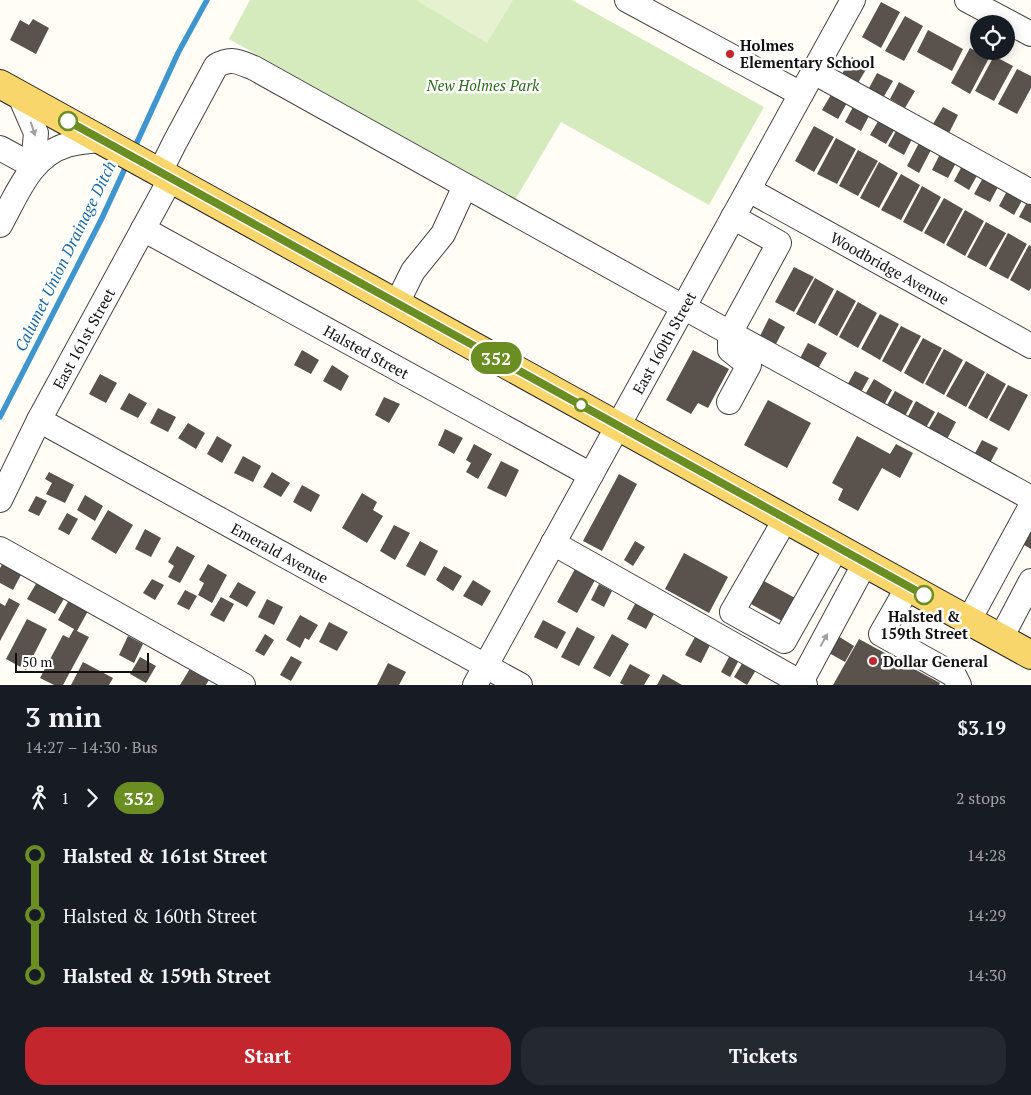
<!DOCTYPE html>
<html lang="en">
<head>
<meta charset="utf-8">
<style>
	:root { --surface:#171b24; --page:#242831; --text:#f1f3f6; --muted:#9ea1a6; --accent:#c4262e }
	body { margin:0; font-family:"PT Serif",serif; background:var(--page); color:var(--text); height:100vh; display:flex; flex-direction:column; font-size:19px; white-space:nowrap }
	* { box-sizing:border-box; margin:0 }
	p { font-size:16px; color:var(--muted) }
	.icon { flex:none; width:28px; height:28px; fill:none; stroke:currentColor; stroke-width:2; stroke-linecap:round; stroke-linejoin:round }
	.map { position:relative; height:685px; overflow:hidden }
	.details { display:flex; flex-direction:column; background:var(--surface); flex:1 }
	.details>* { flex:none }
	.badge { padding:0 10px; border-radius:16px; font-size:18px; line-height:32px }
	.tools { position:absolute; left:970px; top:15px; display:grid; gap:10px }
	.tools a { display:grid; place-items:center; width:45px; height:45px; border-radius:50%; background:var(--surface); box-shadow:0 2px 12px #0003; font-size:25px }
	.scale { position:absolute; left:15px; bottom:12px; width:134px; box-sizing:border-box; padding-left:5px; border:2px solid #111; border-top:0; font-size:14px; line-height:18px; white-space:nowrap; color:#111; -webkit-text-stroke:4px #fff; paint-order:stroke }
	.map>.badge { position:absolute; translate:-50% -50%; box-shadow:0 0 0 2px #fff }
	.legs { display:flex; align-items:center; gap:8px; height:55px; padding:0 25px; font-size:16px }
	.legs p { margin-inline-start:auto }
	.headline { display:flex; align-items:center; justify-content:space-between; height:85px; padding:0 25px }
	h1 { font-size:28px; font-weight:600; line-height:38px }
	.cta { display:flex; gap:10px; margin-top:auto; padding:10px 25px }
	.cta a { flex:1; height:58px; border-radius:20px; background:var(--accent); color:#fff; font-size:20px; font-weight:600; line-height:58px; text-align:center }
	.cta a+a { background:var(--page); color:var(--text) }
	ul { padding:0 25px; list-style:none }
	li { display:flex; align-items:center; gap:18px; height:60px; font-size:19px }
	li i { display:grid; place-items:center; width:8px; height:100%; margin:0 6px; background:currentColor }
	li i::after { content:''; width:12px; height:12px; margin:-6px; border:4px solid; border-radius:50%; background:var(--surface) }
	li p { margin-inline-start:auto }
	li:first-child i { background:linear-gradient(#0000 50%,currentColor 0) }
	li:last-child i { background:linear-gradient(currentColor 50%,#0000 0) }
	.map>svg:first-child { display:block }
</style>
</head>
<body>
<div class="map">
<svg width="1031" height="685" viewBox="0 0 1031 685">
	<rect width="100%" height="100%" fill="#fffdf5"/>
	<path fill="#d5ebbd" d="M250,0H572L764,107L709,205L561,122L515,200L229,39Z"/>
	<path fill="#e6f2cf" d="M416,0H513L487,43Z"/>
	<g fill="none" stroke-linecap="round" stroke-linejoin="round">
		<g stroke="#3f96cf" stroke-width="5.5">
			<path d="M133,151L178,53L207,0"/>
			<path d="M0,417L102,218L127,164"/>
		</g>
	</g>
	<g fill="#5a524d">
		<path d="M881,2L900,12L881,48L862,37Z"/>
		<path d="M905,16L923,26L904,61L885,51Z"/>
		<path d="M33,19L49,28L36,54L10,40L20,20L29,25Z"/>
		<path d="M928,30L963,49L952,71L917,52Z"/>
		<path d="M970,48L989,58L970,94L951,83Z"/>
		<path d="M994,56L1013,66L994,101L975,91Z"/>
		<path d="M852,57L868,66L858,83L842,74Z"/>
		<path d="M1017,69L1031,76V88L1017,114L998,104Z"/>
		<path d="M877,73L893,81L883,98L868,90Z"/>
		<path d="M899,82L915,91L905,108L890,99Z"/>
		<path d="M832,93L848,101L838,119L822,110Z"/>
		<path d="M854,105L870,114L861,131L845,122Z"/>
		<path d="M943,107L958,115L949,133L933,124Z"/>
		<path d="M880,118L896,127L886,144L870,135Z"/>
		<path d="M814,126L834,137L814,172L795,161Z"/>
		<path d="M897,129L913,137L904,155L888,146Z"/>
		<path d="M836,138L856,149L837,184L817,174Z"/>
		<path d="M920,141L932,148L919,173L907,166Z"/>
		<path d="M858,150L878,161L858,196L839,186Z"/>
		<path d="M941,152L957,161L948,178L932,170Z"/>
		<path d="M879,162L898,173L879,208L860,198Z"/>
		<path d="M963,164L979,172L969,190L954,181Z"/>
		<path d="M901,174L920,185L901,220L881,210Z"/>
		<path d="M984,176L999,185L990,202L974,194Z"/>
		<path d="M922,186L941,197L922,232L903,222Z"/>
		<path d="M1008,189L1024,197L1014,215L999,206Z"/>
		<path d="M944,198L963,209L944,244L924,233Z"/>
		<path d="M1028,200L1031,201V223L1019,217Z"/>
		<path d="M965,210L984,221L965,256L946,245Z"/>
		<path d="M986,222L1006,233L986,267L967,257Z"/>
		<path d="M1008,233L1027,244L1008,279L989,269Z"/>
		<path d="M1029,245L1031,246V288L1029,291L1010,280Z"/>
		<path d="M794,267L814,277L794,312L775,302Z"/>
		<path d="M815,278L834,289L815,324L796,314Z"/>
		<path d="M837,290L856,301L837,336L818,325Z"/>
		<path d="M858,302L877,313L858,348L839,337Z"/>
		<path d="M880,314L899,324L880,360L861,349Z"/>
		<path d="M769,318L785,327L776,344L760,336Z"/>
		<path d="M901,326L921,336L901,372L882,361Z"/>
		<path d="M923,338L942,348L923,384L904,373Z"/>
		<path d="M808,343L827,353L816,372L798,362Z"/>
		<path d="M944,349L963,360L944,395L925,384Z"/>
		<path d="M302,350L319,360L311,374L294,365Z"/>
		<path d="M693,350L729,369L708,408L698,403L691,414L666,400Z"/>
		<path d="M966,361L985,372L966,407L946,396Z"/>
		<path d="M332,365L349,376L341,391L323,381Z"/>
		<path d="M855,371L869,378L860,394L846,387Z"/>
		<path d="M987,373L1006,384L987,419L968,408Z"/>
		<path d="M100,374L117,383L106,403L89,394Z"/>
		<path d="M874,379L892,390L882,409L863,398Z"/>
		<path d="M1008,385L1028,395L1009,431L989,420Z"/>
		<path d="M895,391L913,401L903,420L884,410Z"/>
		<path d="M129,393L147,403L138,418L120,409Z"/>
		<path d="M384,397L400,404L389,423L375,415Z"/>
		<path d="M768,400L811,423L787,468L744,445Z"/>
		<path d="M916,401L935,412L924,431L906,420Z"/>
		<path d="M158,408L176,417L168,432L150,423Z"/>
		<path d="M938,412L956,422L946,441L927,431Z"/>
		<path d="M188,423L205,433L196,449L178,438Z"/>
		<path d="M445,429L463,438L454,454L438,445Z"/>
		<path d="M217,436L232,445L222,463L207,454Z"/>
		<path d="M857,436L890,454L896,444L913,453L900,478L882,468L858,511L838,500L843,489L832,483Z"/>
		<path d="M982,440L998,448L989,465L973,457Z"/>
		<path d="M474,444L492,454L478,479L466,472L471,463L466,460Z"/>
		<path d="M243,456L261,466L253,482L234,473Z"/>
		<path d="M501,461L519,470L506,497L487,488Z"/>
		<path d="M49,472L74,485L65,503L46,494L52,483L45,479Z"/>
		<path d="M272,472L290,483L281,497L263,487Z"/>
		<path d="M619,474L637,484L602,551L583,541Z"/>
		<path d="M302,485L320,495L311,512L293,502Z"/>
		<path d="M362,493L377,502L373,510L383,516L367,543L342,528Z"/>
		<path d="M85,495L103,506L95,521L77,510Z"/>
		<path d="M36,496L47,501L39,516L28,511Z"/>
		<path d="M108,510L133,525L116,554L91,539Z"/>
		<path d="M67,513L78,519L69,535L58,529Z"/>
		<path d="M1031,520V549L1019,542Z"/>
		<path d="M394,525L410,533L395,560L380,551Z"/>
		<path d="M145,529L161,538L151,557L135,549Z"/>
		<path d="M420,541L438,551L425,576L406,566Z"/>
		<path d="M635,541L645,547L633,566L624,560Z"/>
		<path d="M177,546L195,556L180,583L168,577L174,566L168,562Z"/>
		<path d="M684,553L728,577L709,613L665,589Z"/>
		<path d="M3,563L22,573L13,590L0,583V568Z"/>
		<path d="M208,564L227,575L212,603L198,595L204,583L199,580Z"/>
		<path d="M444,566L462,576L453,591L436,580Z"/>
		<path d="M575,569L595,580L577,613L557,602Z"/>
		<path d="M152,579L164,585L155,600L143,593Z"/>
		<path d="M473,580L491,591L482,606L463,596Z"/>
		<path d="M764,581L795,598L782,621L751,604Z"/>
		<path d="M37,582L65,597L55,614L27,599Z"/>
		<path d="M238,582L256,592L247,607L229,597Z"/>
		<path d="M599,584L612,591L604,607L591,600Z"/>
		<path d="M185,590L197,596L189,610L177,604Z"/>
		<path d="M221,597L234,604L224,622L210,615Z"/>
		<path d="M9,598L20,604L0,641V603L5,606Z"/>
		<path d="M267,599L283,607L274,625L258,617Z"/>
		<path d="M69,600L88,611L77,631L89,637L63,685H54L40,678L63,635L69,638L74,629L58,620Z"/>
		<path d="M636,602L655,612L646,629L627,619Z"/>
		<path d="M300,615L318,625L309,640L305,638L300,648L286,640Z"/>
		<path d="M27,619L47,629L26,670L6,659Z"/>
		<path d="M543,620L566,632L557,649L534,637Z"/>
		<path d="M329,622L348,632L337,651L319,642Z"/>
		<path d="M577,627L595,637L579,666L561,657Z"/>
		<path d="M265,634L274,640L264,656L255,651Z"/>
		<path d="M612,634L629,644L610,677L593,668Z"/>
		<path d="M128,636L143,644L134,663L119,655Z"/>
		<path d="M838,636L854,646L845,662L829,653Z"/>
		<path d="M695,637L710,645L701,663L685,655Z"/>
		<path d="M859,639L940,683L939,685H833Z"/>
		<path d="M730,655L739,660L730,677L721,672Z"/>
		<path d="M291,656L302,662L291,681L280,675Z"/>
		<path d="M140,657L156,666L146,683L130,674Z"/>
		<path d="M83,662L113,678L109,685H71Z"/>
		<path d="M743,662L756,670L747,685L734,677Z"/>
		<path d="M388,663L406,672L399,685H377Z"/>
		<path d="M630,664L650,675L644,685H624L620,683Z"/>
		<path d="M191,667L210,678L206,685H180Z"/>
		<path d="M663,674L682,685H657Z"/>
	</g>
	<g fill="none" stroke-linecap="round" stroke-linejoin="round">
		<g stroke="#444" stroke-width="26">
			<g id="minor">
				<path d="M627,0L801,94"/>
				<path d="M967,0L1031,34"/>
				<path d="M814,72L1031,192"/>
				<path d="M19,94L36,133L33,166"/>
				<path d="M0,148L33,166"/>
				<path d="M160,172L175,142L216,66C231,57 239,62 254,68L730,333L1031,498"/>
				<path id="s1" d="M749,190L1031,346"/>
				<path d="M0,225C17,195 30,156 67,145C78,142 90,141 101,140"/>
				<path id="s2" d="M143,229L591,475"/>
				<path d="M397,303L413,271L443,234L465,186"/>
				<path d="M729,402L749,365L730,350V333L779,243L733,217"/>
				<path id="s3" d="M39,420L520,685"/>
				<path id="s4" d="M0,500L39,420L171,178"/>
				<path d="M786,518L732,612L784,641L837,547"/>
				<path d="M553,543L805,685"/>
				<path d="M0,549L243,685"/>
				<path d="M908,587L881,634L954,675L959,685"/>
				<path d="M969,620L1031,506"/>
				<path d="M1001,638L1031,581"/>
				<path d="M801,682L865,563"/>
				<path id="s5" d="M475,685L853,0"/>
			</g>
		</g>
		<g stroke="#222" stroke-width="30">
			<path id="major" d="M0,84L1031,655"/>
		</g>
		<use href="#minor" stroke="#fff" stroke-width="24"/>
		<use href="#major" stroke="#f9d66b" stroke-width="28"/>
	</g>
	<defs><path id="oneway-solid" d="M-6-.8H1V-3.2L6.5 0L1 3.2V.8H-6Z" transform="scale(1.25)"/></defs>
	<g fill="#a0a0a0">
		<use href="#oneway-solid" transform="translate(33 129) rotate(72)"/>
		<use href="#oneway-solid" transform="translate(824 640) rotate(-61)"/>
	</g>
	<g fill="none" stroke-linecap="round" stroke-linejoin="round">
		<g stroke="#fff" stroke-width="11">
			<path id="line-1" d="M68,121L924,595"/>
		</g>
		<use href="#line-1" stroke="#6b8e23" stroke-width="8"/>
	</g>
	<g fill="#c4262e" stroke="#fff" stroke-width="2">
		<circle cx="730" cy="54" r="5"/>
		<circle cx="873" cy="661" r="5"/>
	</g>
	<g fill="#fff" stroke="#6b8e23" stroke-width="2.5">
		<circle cx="68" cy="121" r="9"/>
		<circle cx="581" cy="405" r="6"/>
		<circle cx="924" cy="595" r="9"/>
	</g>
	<g text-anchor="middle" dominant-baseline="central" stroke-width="5" stroke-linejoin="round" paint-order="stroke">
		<g font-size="15" font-weight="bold" fill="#111" stroke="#fff" text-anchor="start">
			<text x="740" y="45">Holmes<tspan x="740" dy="17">Elementary School</tspan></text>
			<text x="883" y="661">Dollar General</text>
		</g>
		<g font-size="15" font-style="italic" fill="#2f6b1f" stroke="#fff">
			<text x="483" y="85">New Holmes Park</text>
		</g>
		<g font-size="15" fill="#111" stroke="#fff">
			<text stroke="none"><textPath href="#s1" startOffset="161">Woodbridge Avenue</textPath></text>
			<text stroke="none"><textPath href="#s4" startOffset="182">East 161st Street</textPath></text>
			<text stroke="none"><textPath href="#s5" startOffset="391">East 160th Street</textPath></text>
			<text stroke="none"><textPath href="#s2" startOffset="255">Halsted Street</textPath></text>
			<text stroke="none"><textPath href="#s3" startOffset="275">Emerald Avenue</textPath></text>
		</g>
		<g font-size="15" font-weight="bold" fill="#111" stroke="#fff">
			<text x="924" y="616">Halsted &amp;<tspan x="924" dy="17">159th Street</tspan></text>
		</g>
		<g font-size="16" font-style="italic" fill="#1768a6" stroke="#fff">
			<text transform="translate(65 256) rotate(-64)">Calumet Union Drainage Ditch</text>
		</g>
	</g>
</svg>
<div class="tools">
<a><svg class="icon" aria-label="locate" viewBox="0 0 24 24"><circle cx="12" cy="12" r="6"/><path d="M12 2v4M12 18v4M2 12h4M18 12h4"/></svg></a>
</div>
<div class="scale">50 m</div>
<b class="badge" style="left:496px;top:358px;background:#6b8e23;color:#fff">352</b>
</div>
<section class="details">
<div class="headline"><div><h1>3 min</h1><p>14:27 – 14:30 · Bus</p></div><b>$3.19</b></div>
<div class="legs"><svg class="icon" aria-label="walk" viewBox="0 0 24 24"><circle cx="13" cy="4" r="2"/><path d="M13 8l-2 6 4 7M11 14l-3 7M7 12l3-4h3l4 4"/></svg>1<svg class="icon" aria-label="forward" viewBox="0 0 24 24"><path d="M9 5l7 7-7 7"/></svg><b class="badge" style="background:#6b8e23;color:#fff">352</b><p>2 stops</p></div>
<ul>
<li><i style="color:#6b8e23"></i><b>Halsted &amp; 161st Street</b><p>14:28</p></li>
<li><i style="color:#6b8e23"></i><span>Halsted &amp; 160th Street</span><p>14:29</p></li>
<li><i style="color:#6b8e23"></i><b>Halsted &amp; 159th Street</b><p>14:30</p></li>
</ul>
<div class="cta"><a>Start</a><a>Tickets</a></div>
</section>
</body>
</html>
